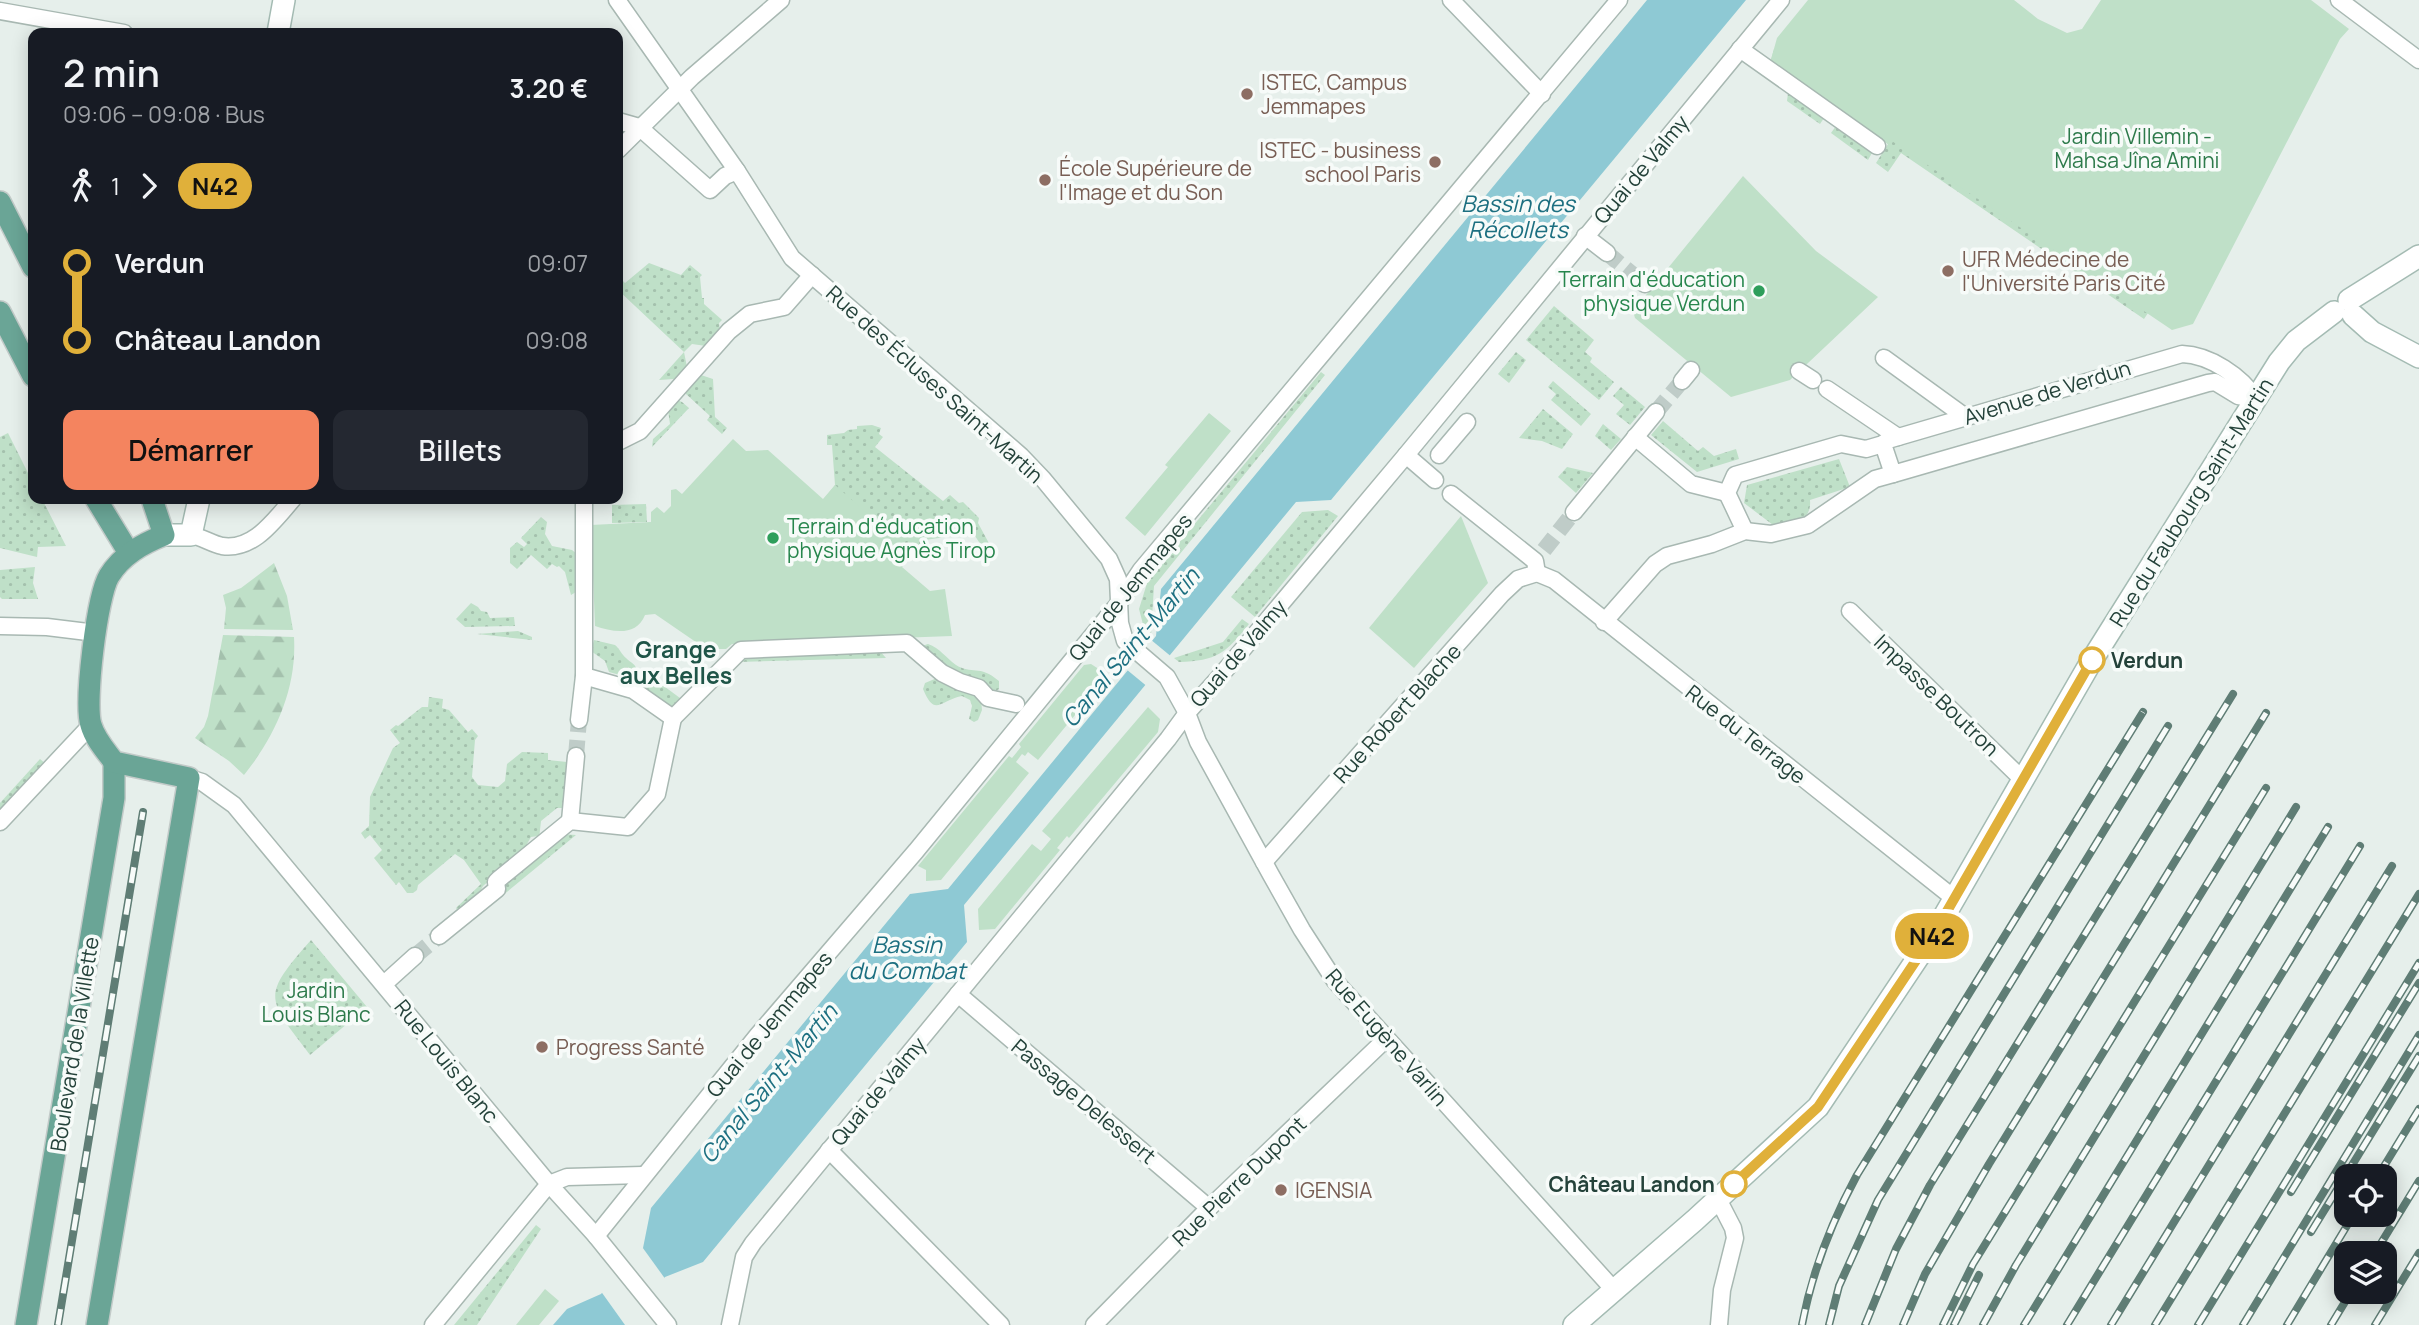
<!DOCTYPE html>
<html lang="fr">
<head>
<meta charset="utf-8">
<style>
	:root { --surface:#171b24; --page:#242831; --text:#f1f3f6; --muted:#9ea1a6; --accent:#f4845f }
	body { margin:0; font-family:Manrope,sans-serif; background:var(--page); color:var(--text); height:100vh; display:flex; flex-direction:column; font-size:26px; white-space:nowrap }
	* { box-sizing:border-box; margin:0 }
	p { font-size:23px; color:var(--muted) }
	.icon { flex:none; width:38px; height:38px; fill:none; stroke:currentColor; stroke-width:2; stroke-linecap:round; stroke-linejoin:round }
	.map { position:relative; flex:1; overflow:hidden }
	.details { position:absolute; left:28px; top:28px; width:595px; height:476px; display:flex; flex-direction:column; background:var(--surface); border-radius:14px; box-shadow:0 4px 18px #0003 }
	.details>* { flex:none }
	.badge { padding:0 14px; border-radius:23px; font-size:24px; line-height:46px }
	.buttons { position:absolute; left:2334px; top:1164px; display:grid; gap:14px }
	.buttons a { display:grid; place-items:center; width:63px; height:63px; border-radius:14px; background:var(--surface); box-shadow:0 4px 18px #0003; font-size:35px }
	.map>.badge { position:absolute; translate:-50% -50%; box-shadow:0 0 0 4px #fff }
	.legs { display:flex; align-items:center; gap:10px; height:77px; padding:0 35px; font-size:23px }
	.legs p { margin-inline-start:auto }
	.headline { display:flex; align-items:center; justify-content:space-between; height:119px; padding:0 35px }
	h1 { font-size:38px; font-weight:600; line-height:52px }
	.cta { display:flex; gap:14px; margin-top:auto; padding:14px 35px }
	.cta a { flex:1; height:80px; border-radius:14px; background:var(--accent); color:#111; font-size:28px; font-weight:600; line-height:80px; text-align:center }
	.cta a+a { background:var(--page); color:var(--text) }
	ul { padding:0 35px; list-style:none }
	li { display:flex; align-items:center; gap:24px; height:77px; font-size:26px }
	li i { display:grid; place-items:center; width:10px; height:100%; margin:0 9px; background:currentColor }
	li i::after { content:''; width:18px; height:18px; margin:-9px; border:5px solid; border-radius:50%; background:var(--surface) }
	li p { margin-inline-start:auto }
	li:first-child i { background:linear-gradient(#0000 50%,currentColor 0) }
	li:last-child i { background:linear-gradient(currentColor 50%,#0000 0) }
	.map>svg:first-child { display:block }
</style>
</head>
<body>
<div class="map">
<svg width="2419" height="1325" viewBox="0 0 2419 1325">
	<defs>
		<pattern id="grass-dots" width="8" height="8" patternUnits="userSpaceOnUse" patternTransform="scale(1.75)"><rect width="8" height="8" fill="#bfe0c8"/><path d="M2 2h.1M6 6h.1" fill="none" stroke="#a4c1ad" stroke-width="1.8" stroke-linecap="round"/></pattern>
		<pattern id="forest-firs" width="22" height="20" patternUnits="userSpaceOnUse" patternTransform="scale(1.75)"><rect width="22" height="20" fill="#bfe0c8"/><path d="M5 1l3.5 6h-7zM16 11l3.5 6h-7z" fill="#a4c1ad"/></pattern>
	</defs>
	<rect width="100%" height="100%" fill="#e6efeb"/>
	<g fill="url(#grass-dots)">
		<path d="M1774,49L2148,313L2144,319L1901,153L1888,172L1876,163L1888,144L1770,63Z"/>
		<path d="M1788,93L1824,118L1820,124L1787,101Z"/>
		<path d="M1836,126L1873,151L1868,160L1831,133Z"/>
		<path d="M649,263L681,275L690,265L702,275L700,277L702,298H704V304L722,320L719,323L720,330L706,346L692,344L684,352L687,367L674,379L659,380L684,352L618,290V276L625,283Z"/>
		<path d="M1554,306L1594,340L1585,352L1592,358L1590,362L1614,382L1599,400L1526,340Z"/>
		<path d="M1516,352L1526,360L1509,383L1498,374Z"/>
		<path d="M1321,372L1325,375L1154,586L1151,635L1149,638L1146,636L1139,609L1148,580Z"/>
		<path d="M698,374L713,379L715,417L727,428L722,434L707,420L710,416L686,394L685,390Z"/>
		<path d="M1553,381L1591,414L1581,426L1551,400L1556,394L1548,387Z"/>
		<path d="M1621,387L1645,407L1630,425L1616,414L1624,405L1613,396Z"/>
		<path d="M677,400L682,402L689,408L652,447L653,439L670,424L668,410Z"/>
		<path d="M1543,409L1573,434L1562,449L1542,441L1519,438Z"/>
		<path d="M1663,421L1698,451L1703,447L1714,456L1736,449L1739,459L1697,472L1651,435Z"/>
		<path d="M1603,424L1621,439L1611,450L1595,436Z"/>
		<path d="M872,425L881,428L879,434L883,437L875,447L943,501L950,495L959,503L963,502L979,518L978,523L991,547L985,551L973,533L925,540L902,566L824,499L835,485L832,445H827V435L844,433L848,430L857,429V426Z"/>
		<path d="M8,433L33,483V499H42L66,546L38,547L37,557L0,548V437Z"/>
		<path d="M1839,459L1850,487L1810,500C1812,521 1794,523 1777,528L1744,503L1747,485Z"/>
		<path d="M1567,467L1593,473L1576,493L1558,477Z"/>
		<path d="M646,504L647,522L612,523V505Z"/>
		<path d="M1328,510L1338,516L1255,617L1231,597L1302,512Z"/>
		<path d="M541,517L547,522L545,534L552,546L572,550L577,554L580,584L576,592L571,595L565,572L559,566L557,567L552,564L547,569L531,555L517,569L510,563V548L517,542L524,547L527,544L521,538Z"/>
		<path d="M35,567L33,583L38,599H2L0,597V570Z"/>
		<path d="M471,603L478,607L481,611L487,612L490,618L514,617L515,626L465,627L456,619Z"/>
		<path d="M1242,619L1249,624C1226,653 1217,661 1179,662L1174,658L1223,642Z"/>
		<path d="M518,631L532,637V640L477,634Z"/>
		<path d="M594,640L615,645C620,649 621,654 626,658C633,665 638,664 636,675L627,677L609,672L605,661L591,651Z"/>
		<path d="M928,644C940,648 946,658 956,665C972,675 979,664 999,681V689L995,692L945,667L919,647Z"/>
		<path d="M864,650L867,653H876L879,650L886,658L737,662L743,655L819,652L822,655L849,654Z"/>
		<path d="M649,677L653,678L684,701L674,708L647,696L642,691V685Z"/>
		<path d="M937,678L971,689L981,699L982,710L978,720L974,722L969,719L972,706L970,700L962,696C940,700 935,718 923,689L925,683Z"/>
		<path d="M429,697L443,699L442,708L449,710L468,732L472,729L478,736L475,740L472,777L478,785L498,787L505,781L507,764L522,752L548,753V760L567,762L563,808H557L541,821L539,839L538,836L531,837L527,844L529,847L483,886L481,890L458,911L456,908L481,884L464,860L455,854L418,885L417,890L413,893H407L399,882L396,885L374,858L382,850L370,835L365,839L361,833L369,826L370,797L393,748L400,743L390,730L396,725L398,726L422,707H428Z"/>
		<path d="M40,759L46,764L3,811L0,809V803Z"/>
		<path d="M562,834L576,835L502,896L501,885L513,875L517,876L523,871V866L542,851H546C553,845 555,840 562,834Z"/>
		<path d="M311,940L367,1007L310,1055C266,997 261,997 311,940Z"/>
		<path d="M536,1225L541,1229L477,1325H454Z"/>
	</g>
	<g fill="url(#forest-firs)">
		<path d="M274,563L287,596L293,630L224,629L226,608L223,595L241,588Z"/>
		<path d="M223,635L294,637C297,688 276,735 244,775L229,761L195,738L204,727L208,716Z"/>
	</g>
	<g fill="#bfe0c8">
		<path d="M1808,0H2014L2038,19L2067,33L2082,29L2101,0H2311L2349,29L2340,39L2193,324L2172,330L1892,141L1889,145L1770,63L1777,38Z"/>
		<path d="M1743,176L1816,251L1878,297L1790,380L1731,397L1635,318L1633,311Z"/>
		<path d="M1209,413L1231,431L1145,536L1125,518L1168,467L1165,465Z"/>
		<path d="M733,439L746,451L768,450L823,499L835,485L912,553L902,567L930,591L945,589L952,636L732,644L726,649H706L655,614L645,615C636,637 613,632 595,626L591,525L651,522V512L657,507L664,513L671,506V490L676,489L682,494Z"/>
		<path d="M1461,516L1488,583L1414,668L1369,628Z"/>
		<path d="M1091,664L1108,675L1038,760L1028,752L1025,756L1022,754L1016,762L1029,773L941,880L926,881V870L918,866L1009,756L1012,758L1021,747L1019,744L1084,665Z"/>
		<path d="M1148,707L1160,719L1158,732L1069,838L1067,836L1057,848L1060,850L995,929L979,930L978,909L1032,844L1041,851L1051,839L1042,831Z"/>
		<path d="M545,1289L559,1301L539,1325H516Z"/>
	</g>
	<path fill="#8ec9d4" d="M1647,0H1746L1331,500L1296,502L964,905L967,942L703,1262L665,1277L629,1325H553L567,1309L601,1294L643,1248L651,1208L910,894L948,889L1156,636L1161,589Z"/>
	<g fill="#e6efeb">
		<path d="M1150,639L1173,658L1149,688L1126,669Z"/>
		<path d="M640,1244L666,1280L633,1325H625L600,1290Z"/>
	</g>
	<g fill="none" stroke-linecap="round" stroke-linejoin="round">
		<g stroke="#bfccc8" stroke-width="16" stroke-dasharray="16 8" stroke-linecap="butt">
			<path d="M1607,253L1638,279"/>
			<path d="M1656,412L1682,381"/>
			<path d="M1544,550L1574,512"/>
			<path d="M576,756L579,720"/>
			<path d="M415,956L439,936"/>
		</g>
		<g stroke="#a8b8b2" stroke-width="19">
			<g id="street">
				<path d="M617,0L737,171L792,258L1021,456L1043,479L1109,559L1118,579L1120,623L1125,641L1167,677L1187,713L1198,742L1271,875L1302,930L1335,981L1614,1290"/>
				<path d="M1451,0L1542,94"/>
				<path d="M2339,0L2419,60"/>
				<path d="M0,11L124,33"/>
				<path d="M1740,49L1877,146"/>
				<path d="M618,121L639,127L710,190L725,176L737,171"/>
				<path d="M618,150L692,77L781,0"/>
				<path d="M1585,236L1607,253"/>
				<path d="M1638,279L1645,284"/>
				<path d="M2182,354C2210,355 2241,376 2256,399L2238,396L2215,382L2208,383L1893,474L1883,444L1888,440Z"/>
				<path d="M1884,358L1964,416"/>
				<path d="M1799,371L1813,380"/>
				<path d="M1682,381L1691,370"/>
				<path d="M1827,389L1898,437"/>
				<path d="M1635,437L1691,484L1727,493"/>
				<path d="M618,442L640,431L729,331L750,314L784,307L812,275"/>
				<path d="M1406,455L1435,480"/>
				<path d="M1439,455L1467,422"/>
				<path d="M1451,494L1535,561L1537,573"/>
				<path d="M1574,512L1656,412"/>
				<path d="M1745,531L1727,493L1735,475L1841,444L1866,449L1883,444"/>
				<path d="M191,535C202,537 212,544 222,546C254,551 275,519 293,499"/>
				<path d="M1537,573L1554,580L1955,899"/>
				<path d="M1850,611L2023,780"/>
				<path d="M1604,622L1655,564L1667,556L1712,544L1745,531L1771,534L1808,525L1875,479L1893,474"/>
				<path d="M0,626L47,627L96,633"/>
				<path d="M584,676L633,690L673,718"/>
				<path d="M673,718L741,650L907,643L942,673L960,682L979,688L988,698L1016,704"/>
				<path d="M579,720L584,676V499"/>
				<path d="M189,778L202,782L234,805L549,1184L596,1236L668,1325"/>
				<path d="M570,821L576,756"/>
				<path d="M0,822L91,725"/>
				<path d="M1264,862L1502,594L1518,579L1537,573"/>
				<path d="M439,936L497,889L496,882L499,879L570,821L628,827L657,794L673,718"/>
				<path d="M384,984L415,956"/>
				<path d="M958,994L1209,1208"/>
				<path d="M829,1150L1001,1325"/>
				<path d="M1718,1199L1733,1228L1735,1238L1722,1290L1719,1325"/>
				<path d="M596,1236L757,1036L916,851L1119,603L1141,570L1619,0"/>
				<path d="M433,1325L549,1184L567,1177L643,1175"/>
				<path d="M730,1325L744,1257L753,1243L1168,739L1187,713L1222,674L1406,455L1781,0"/>
				<path d="M1094,1325L1209,1208L1386,1039"/>
			</g>
		</g>
		<g stroke="#a4bbb3" stroke-width="24">
			<g id="secondary">
				<path d="M278,33L284,0"/>
				<path d="M2349,300L2419,256"/>
				<path d="M2353,315L2372,332L2419,357"/>
				<path d="M164,535H191L199,499"/>
				<path d="M1574,1325L1695,1220L1818,1107L1935,932L2092,660L2279,362L2296,341L2334,312"/>
			</g>
		</g>
		<g stroke="#c2cac8" stroke-width="24">
			<g id="primary">
				<path d="M0,202L33,267"/>
				<path d="M0,312L33,376"/>
				<path d="M96,499L129,553"/>
				<path d="M26,1325L114,798V762"/>
				<path d="M97,1325L189,778L114,762C106,751 95,739 91,725C84,703 97,596 109,576C122,555 142,544 164,535L152,499"/>
			</g>
		</g>
		<use href="#street" stroke="#fff" stroke-width="16"/>
		<use href="#secondary" stroke="#fff" stroke-width="21"/>
		<use href="#primary" stroke="#6aa596" stroke-width="21"/>
		<g stroke="#5f7d75" stroke-width="8">
			<g id="rail">
				<path d="M2378,1176L2419,1109"/>
				<path d="M2291,1192L2419,983"/>
				<path d="M2311,1232L2419,1056"/>
				<path d="M2375,1253L2419,1181"/>
				<path d="M58,1325L143,812"/>
				<path d="M1802,1325C1812,1272 1831,1223 1857,1175L2143,712"/>
				<path d="M1829,1325L1839,1286L1878,1200L2168,726"/>
				<path d="M1865,1325L1896,1249L1930,1185L2233,694"/>
				<path d="M1903,1325L1925,1274L1989,1164L2266,713"/>
				<path d="M1943,1325L1973,1264L2266,788"/>
				<path d="M1954,1325L1979,1275"/>
				<path d="M1983,1325L2016,1265L2296,807"/>
				<path d="M2024,1325L2328,827"/>
				<path d="M2067,1325L2360,846"/>
				<path d="M2111,1325L2392,866"/>
				<path d="M2155,1325L2419,894"/>
				<path d="M2198,1325L2419,963"/>
				<path d="M2243,1325L2419,1035"/>
				<path d="M2287,1325L2354,1214"/>
				<path d="M2331,1325L2351,1292"/>
				<path d="M2375,1325L2419,1253"/>
			</g>
		</g>
		<use href="#rail" stroke="#f7fbf9" stroke-width="5" stroke-dasharray="16" stroke-linecap="butt"/>
	</g>
	<g fill="none" stroke-linecap="round" stroke-linejoin="round">
		<g stroke="#fff" stroke-width="16">
			<path id="line-1" d="M1734,1184L1818,1107L1935,932L2092,660"/>
		</g>
		<use href="#line-1" stroke="#e0b03a" stroke-width="10"/>
	</g>
	<g fill="#8d6e63" stroke="#f7fbf9" stroke-width="2.5">
		<circle cx="1247" cy="94" r="7"/>
		<circle cx="1435" cy="162" r="7"/>
		<circle cx="1045" cy="180" r="7"/>
		<circle cx="1948" cy="271" r="7"/>
		<circle cx="542" cy="1047" r="7"/>
		<circle cx="1281" cy="1190" r="7"/>
	</g>
	<g fill="#2e9e5b" stroke="#f7fbf9" stroke-width="2.5">
		<circle cx="1759" cy="291" r="7"/>
		<circle cx="773" cy="538" r="7"/>
	</g>
	<g fill="#fff" stroke="#e0b03a" stroke-width="3.5">
		<circle cx="2092" cy="660" r="12"/>
		<circle cx="1734" cy="1184" r="12"/>
	</g>
	<g text-anchor="middle" dominant-baseline="central" stroke-width="7" stroke-linejoin="round" paint-order="stroke">
		<g font-size="21" fill="#785e54" stroke="#f7fbf9" text-anchor="start">
			<text x="1261" y="82">ISTEC, Campus<tspan x="1261" dy="24">Jemmapes</tspan></text>
			<text x="1421" y="150" text-anchor="end">ISTEC - business<tspan x="1421" dy="24">school Paris</tspan></text>
			<text x="1059" y="168">École Supérieure de<tspan x="1059" dy="24">l'Image et du Son</tspan></text>
			<text x="1962" y="259">UFR Médecine de<tspan x="1962" dy="24">l'Université Paris Cité</tspan></text>
			<text x="556" y="1047">Progress Santé</text>
			<text x="1295" y="1190">IGENSIA</text>
		</g>
		<g font-size="21" fill="#2d7a4b" stroke="#f7fbf9">
			<text x="2137" y="136">Jardin Villemin -<tspan x="2137" dy="24">Mahsa Jîna Amini</tspan></text>
			<text x="316" y="990">Jardin<tspan x="316" dy="24">Louis Blanc</tspan></text>
		</g>
		<g font-size="21" fill="#24423a" stroke="#f7fbf9">
			<text transform="translate(1641 169) rotate(-50)">Quai de Valmy</text>
			<text transform="translate(935 384) rotate(42)">Rue des Écluses Saint-Martin</text>
			<text transform="translate(2047 392) rotate(-17)">Avenue de Verdun</text>
			<text transform="translate(2191 502) rotate(-58)">Rue du Faubourg Saint-Martin</text>
			<text transform="translate(1130 587) rotate(-51)">Quai de Jemmapes</text>
			<text transform="translate(1238 653) rotate(-49)">Quai de Valmy</text>
			<text transform="translate(1937 695) rotate(44)">Impasse Boutron</text>
			<text transform="translate(1397 713) rotate(-48)">Rue Robert Blache</text>
			<text transform="translate(1746 734) rotate(38)">Rue du Terrage</text>
			<text transform="translate(769 1024) rotate(-50)">Quai de Jemmapes</text>
			<text transform="translate(1387 1037) rotate(49)">Rue Eugène Varlin</text>
			<text transform="translate(74 1044) rotate(-81)">Boulevard de la Villette</text>
			<text transform="translate(447 1061) rotate(51)">Rue Louis Blanc</text>
			<text transform="translate(878 1091) rotate(-50)">Quai de Valmy</text>
			<text transform="translate(1084 1101) rotate(40)">Passage Delessert</text>
			<text transform="translate(1239 1181) rotate(-44)">Rue Pierre Dupont</text>
		</g>
		<g font-size="21" fill="#27864d" stroke="#f7fbf9" text-anchor="end">
			<text x="1745" y="279">Terrain d'éducation<tspan x="1745" dy="24">physique Verdun</tspan></text>
			<text x="787" y="526" text-anchor="start">Terrain d'éducation<tspan x="787" dy="24">physique Agnès Tirop</tspan></text>
		</g>
		<g font-size="21" font-weight="bold" fill="#24423a" stroke="#f7fbf9" text-anchor="start">
			<text x="2111" y="660">Verdun</text>
			<text x="1715" y="1184" text-anchor="end">Château Landon</text>
		</g>
		<g font-size="23" font-style="italic" fill="#1c6f80" stroke="#f7fbf9">
			<text x="1518" y="203">Bassin des<tspan x="1518" dy="26">Récollets</tspan></text>
			<text transform="translate(1130 647) rotate(-50)">Canal Saint-Martin</text>
			<text x="907" y="944">Bassin<tspan x="907" dy="26">du Combat</tspan></text>
			<text transform="translate(768 1083) rotate(-50)">Canal Saint-Martin</text>
		</g>
		<g font-size="23" font-weight="bold" fill="#1f5548" stroke="#f7fbf9">
			<text x="676" y="649">Grange<tspan x="676" dy="26">aux Belles</tspan></text>
		</g>
	</g>
</svg>
<div class="buttons">
<a><svg class="icon" aria-label="locate" viewBox="0 0 24 24"><circle cx="12" cy="12" r="6"/><path d="M12 2v4M12 18v4M2 12h4M18 12h4"/></svg></a>
<a><svg class="icon" aria-label="layers" viewBox="0 0 24 24"><path d="M12 4l9 5-9 5-9-5zM3 14l9 5 9-5"/></svg></a>
</div>
<b class="badge" style="left:1932px;top:936px;background:#e0b03a;color:#111">N42</b>
<section class="details">
<div class="headline"><div><h1>2 min</h1><p>09:06 – 09:08 · Bus</p></div><b>3.20 €</b></div>
<div class="legs"><svg class="icon" aria-label="walk" viewBox="0 0 24 24"><circle cx="13" cy="4" r="2"/><path d="M13 8l-2 6 4 7M11 14l-3 7M7 12l3-4h3l4 4"/></svg>1<svg class="icon" aria-label="forward" viewBox="0 0 24 24"><path d="M9 5l7 7-7 7"/></svg><b class="badge" style="background:#e0b03a;color:#111">N42</b></div>
<ul>
<li><i style="color:#e0b03a"></i><b>Verdun</b><p>09:07</p></li>
<li><i style="color:#e0b03a"></i><b>Château Landon</b><p>09:08</p></li>
</ul>
<div class="cta"><a>Démarrer</a><a>Billets</a></div>
</section>
</div>
</body>
</html>
